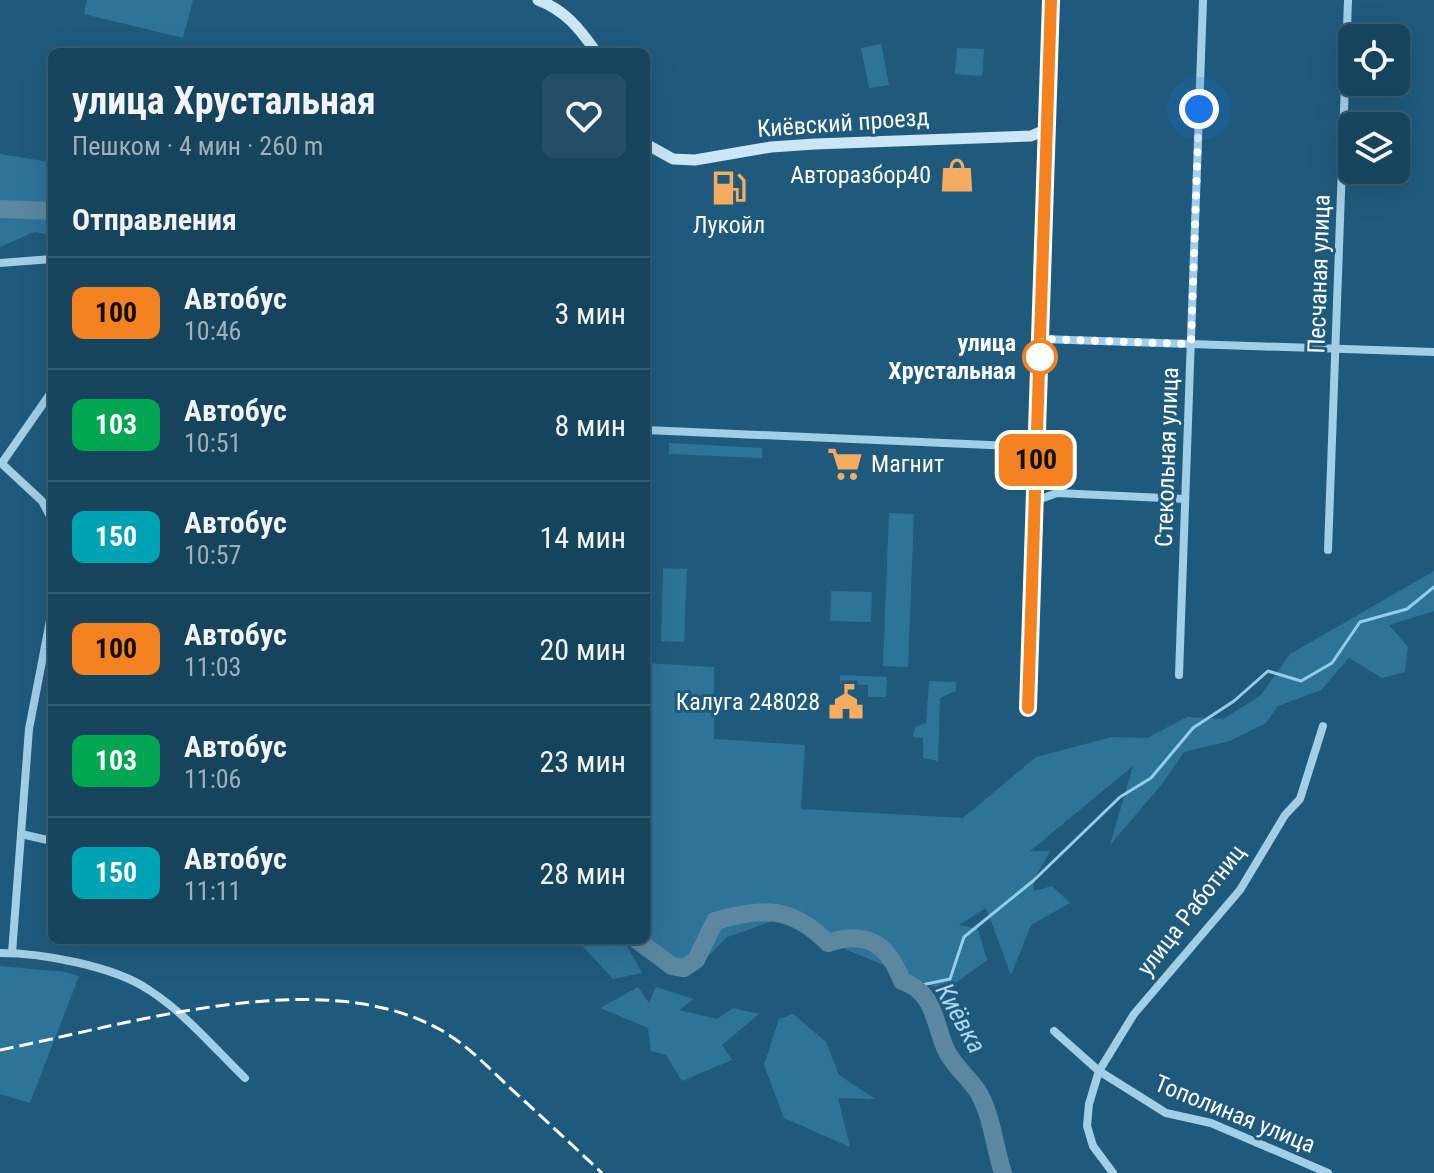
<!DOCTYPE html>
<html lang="ru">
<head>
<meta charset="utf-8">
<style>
	:root { --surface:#17445d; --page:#244e66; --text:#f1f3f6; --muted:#9eb0bc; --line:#365c72 }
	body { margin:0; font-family:"Roboto Condensed",sans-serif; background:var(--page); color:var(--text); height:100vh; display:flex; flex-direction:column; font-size:30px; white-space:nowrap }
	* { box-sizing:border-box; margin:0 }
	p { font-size:26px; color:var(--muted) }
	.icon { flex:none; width:44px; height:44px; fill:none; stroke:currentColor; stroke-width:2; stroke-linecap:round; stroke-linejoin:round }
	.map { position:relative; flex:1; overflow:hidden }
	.drawer { position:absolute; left:48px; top:48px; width:602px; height:896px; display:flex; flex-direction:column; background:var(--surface); border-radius:12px; box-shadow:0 8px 32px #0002,0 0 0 2px var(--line) }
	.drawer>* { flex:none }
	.badge { padding:0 16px; border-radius:12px; font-size:28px; line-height:52px }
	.controls { position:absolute; left:1338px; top:24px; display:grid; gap:16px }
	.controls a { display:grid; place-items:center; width:72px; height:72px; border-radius:12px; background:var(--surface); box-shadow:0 8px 32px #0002,0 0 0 2px var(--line); font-size:40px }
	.you { position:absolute; width:40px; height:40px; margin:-20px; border:6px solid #fff; border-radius:50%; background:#1a73e8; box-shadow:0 0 0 12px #1a73e833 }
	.map>.badge { position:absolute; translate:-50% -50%; box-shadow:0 0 0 4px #fff }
	h2 { padding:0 24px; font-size:30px; line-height:72px }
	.round { display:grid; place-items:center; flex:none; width:84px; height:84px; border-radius:12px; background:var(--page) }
	.head { display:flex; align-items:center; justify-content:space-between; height:136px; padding:0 24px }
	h1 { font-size:38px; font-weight:700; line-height:60px }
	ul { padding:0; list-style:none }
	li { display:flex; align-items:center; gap:24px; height:112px; padding:0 24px; border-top:2px solid var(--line) }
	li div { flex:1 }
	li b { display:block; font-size:30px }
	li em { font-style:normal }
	li .badge { min-width:88px; font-weight:700; text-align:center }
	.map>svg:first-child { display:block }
</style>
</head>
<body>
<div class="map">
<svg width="1434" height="1173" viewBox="0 0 1434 1173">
	<rect width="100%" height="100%" fill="#1f5a7c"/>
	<g fill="#2e7498">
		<path d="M87,0H193L183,38L84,14Z"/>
		<path d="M881,44L889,85L869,88L861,48Z"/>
		<path d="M957,48L984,49L982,76L955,74Z"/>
		<path d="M0,154L49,162L52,167V235L34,232L0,247Z"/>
		<path d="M669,443L762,448V458L669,454Z"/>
		<path d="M889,513L914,514L908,667L883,666Z"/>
		<path d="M663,568L687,569L684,642L661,641Z"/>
		<path d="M1434,571V611L1389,625L1408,647L1405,672L1382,678L1349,658L1321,690L1278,706L1266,723L1230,741L1184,752L1162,784L1110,845L1133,766L1030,851H1050L1033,881L1034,891L1052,886L1070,903L1031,925L1011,975L986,908L959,925L978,929L987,960L945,991L776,920L727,937L692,972L638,940H646V663L714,667V739L805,745L801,809L963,818L1036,757L1112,737L1147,738L1187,717L1223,719L1260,696L1290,654Z"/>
		<path d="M831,591L872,592L871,622L830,621Z"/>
		<path d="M840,675L887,677L886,697H868V685L840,684Z"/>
		<path d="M929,681L956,682V691L940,698L938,761L923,758V738L913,737L915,727L926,723Z"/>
		<path d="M577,940H633L627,946L642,973L613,979Z"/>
		<path d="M0,966L66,972L79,976L30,1103L0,1094Z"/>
		<path d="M638,987L649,1003L656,987L694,999L679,1010L717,1019L733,1008L759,1014L722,1045L732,1060L682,1081L666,1055L651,1051L648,1028L600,1008Z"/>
		<path d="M793,1014L826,1042L839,1075L875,1099L838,1098L850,1147L784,1118L764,1065L779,1019Z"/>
	</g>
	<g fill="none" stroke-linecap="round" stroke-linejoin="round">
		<path stroke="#94cce9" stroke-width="3" d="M917,986L950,979L964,937L1033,881L1120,797L1151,778L1193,728L1234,701L1268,671L1301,681L1332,663L1360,622L1407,609L1434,587"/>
		<g stroke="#5b87a0" stroke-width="18">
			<path d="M0,209L52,211"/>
			<path d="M637,940L672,966L684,968L696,960L715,921C762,907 792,906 828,943C867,930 888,944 902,981C935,992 934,1023 946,1050C953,1065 968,1077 977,1090C992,1114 994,1146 1003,1173"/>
		</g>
		<g stroke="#a1cfe7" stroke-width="8">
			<path d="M0,263L52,259"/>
			<path d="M1041,339L1434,352"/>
			<path d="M646,430L1037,447"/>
			<path d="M0,462L42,501L52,520"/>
			<path d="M2,463L52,391"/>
			<path d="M1035,501L1057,493L1185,499"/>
			<path d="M1328,550L1348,0"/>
			<path d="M1179,675L1203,0"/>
			<path d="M1028,708L1047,129"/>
			<path d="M21,834L52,841"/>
			<path d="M0,953C42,953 114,966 149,990C185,1013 214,1048 245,1078"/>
			<path d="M12,953L29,729L52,610"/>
			<path d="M1054,1031L1099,1071L1166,1113L1211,1123L1328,1173"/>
			<path d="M1113,1173L1093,1146L1087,1126L1089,1104L1099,1071L1134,1014L1240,890L1285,815L1300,799L1323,726"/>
		</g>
		<g stroke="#cbe6f6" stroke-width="11">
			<path d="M538,0C565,10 580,29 596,52"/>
			<path d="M646,144L673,159L695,160L771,147L815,144L1031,136L1047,129L1051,0"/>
		</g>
		<path stroke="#fff" stroke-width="3" stroke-dasharray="14 6" stroke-linecap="butt" d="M0,1050C127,1025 319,963 439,1029C465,1043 487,1066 509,1087C540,1115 571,1144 602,1173"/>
	</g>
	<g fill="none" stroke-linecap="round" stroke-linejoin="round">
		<g stroke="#fff" stroke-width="18">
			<path id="line" d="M1028,708L1051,0"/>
		</g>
		<use href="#line" stroke="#f58220" stroke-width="12"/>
		<path stroke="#fff" stroke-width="8" stroke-dasharray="0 14.4" d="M1040,357L1041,339L1191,344L1199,109"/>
	</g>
	<defs>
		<g id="shop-bare" transform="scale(2.76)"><path d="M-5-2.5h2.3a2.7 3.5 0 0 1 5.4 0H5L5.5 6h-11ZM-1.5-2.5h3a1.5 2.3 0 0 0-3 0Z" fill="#f5ac60" stroke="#1f5a7c" stroke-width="2.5" paint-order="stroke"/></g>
		<g id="fuel-bare" transform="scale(2.76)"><path d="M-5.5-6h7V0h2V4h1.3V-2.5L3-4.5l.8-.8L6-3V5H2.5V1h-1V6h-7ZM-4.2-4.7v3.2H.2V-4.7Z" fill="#f5ac60" stroke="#1f5a7c" stroke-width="2.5" paint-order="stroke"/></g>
		<g id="supermarket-bare" transform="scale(2.76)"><path d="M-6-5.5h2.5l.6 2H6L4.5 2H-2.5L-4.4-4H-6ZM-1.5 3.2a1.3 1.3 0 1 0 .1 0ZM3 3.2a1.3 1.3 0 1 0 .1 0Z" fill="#f5ac60" stroke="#1f5a7c" stroke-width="2.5" paint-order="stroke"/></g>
		<g id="civic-bare" transform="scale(2.76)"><path d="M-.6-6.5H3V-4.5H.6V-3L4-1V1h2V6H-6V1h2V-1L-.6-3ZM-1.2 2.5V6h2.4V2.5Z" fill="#f5ac60" stroke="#1f5a7c" stroke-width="2.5" paint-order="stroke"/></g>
	</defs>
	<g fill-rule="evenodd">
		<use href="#shop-bare" x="957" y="175"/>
		<use href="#fuel-bare" x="729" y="188"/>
		<use href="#supermarket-bare" x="845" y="464"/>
		<use href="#civic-bare" x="846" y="702"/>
	</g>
	<circle fill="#fff" stroke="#f58220" stroke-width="4" cx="1040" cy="357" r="16"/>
	<g text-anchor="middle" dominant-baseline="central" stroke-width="6" stroke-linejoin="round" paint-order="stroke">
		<g font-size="24" fill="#fff" stroke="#1f5a7c">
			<text transform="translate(843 123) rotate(-4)">Киёвский проезд</text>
			<text transform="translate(1319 274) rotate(-88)">Песчаная улица</text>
			<text transform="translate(1167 457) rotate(-88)">Стекольная улица</text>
			<text transform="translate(1191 910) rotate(-52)">улица Работниц</text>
			<text transform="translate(1235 1114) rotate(22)">Тополиная улица</text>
		</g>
		<g font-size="24" fill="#fff" stroke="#1f5a7c" text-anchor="end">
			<text x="931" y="175">Авторазбор40</text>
			<text x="729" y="225" text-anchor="middle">Лукойл</text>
			<text x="871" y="464" text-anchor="start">Магнит</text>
			<text x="820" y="702">Калуга 248028</text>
		</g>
		<g font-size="24" font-weight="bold" fill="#fff" stroke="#1f5a7c" text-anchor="end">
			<text x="1016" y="343">улица<tspan x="1016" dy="28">Хрустальная</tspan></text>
		</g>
		<g font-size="26" font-style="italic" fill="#acd8ef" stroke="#1f5a7c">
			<text transform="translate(961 1018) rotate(61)">Киёвка</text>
		</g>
	</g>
</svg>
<div class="controls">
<a><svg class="icon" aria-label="locate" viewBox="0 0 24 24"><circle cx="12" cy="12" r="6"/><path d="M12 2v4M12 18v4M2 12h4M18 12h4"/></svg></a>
<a><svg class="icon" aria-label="layers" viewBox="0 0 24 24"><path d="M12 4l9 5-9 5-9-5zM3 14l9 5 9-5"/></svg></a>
</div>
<div class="you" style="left:1199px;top:109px"></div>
<b class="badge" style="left:1036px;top:460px;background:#f58220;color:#111">100</b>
<section class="drawer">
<div class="head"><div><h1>улица Хрустальная</h1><p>Пешком · 4 мин · 260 m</p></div><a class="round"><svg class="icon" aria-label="heart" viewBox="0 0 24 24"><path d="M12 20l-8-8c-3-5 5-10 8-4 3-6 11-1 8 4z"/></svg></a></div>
<h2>Отправления</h2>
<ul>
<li><span class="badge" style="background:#f58220;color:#111">100</span><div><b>Автобус</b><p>10:46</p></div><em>3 мин</em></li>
<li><span class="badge" style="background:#00a651;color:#fff">103</span><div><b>Автобус</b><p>10:51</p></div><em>8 мин</em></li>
<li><span class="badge" style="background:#00a3b4;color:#fff">150</span><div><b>Автобус</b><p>10:57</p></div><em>14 мин</em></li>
<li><span class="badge" style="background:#f58220;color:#111">100</span><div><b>Автобус</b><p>11:03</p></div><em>20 мин</em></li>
<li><span class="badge" style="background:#00a651;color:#fff">103</span><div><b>Автобус</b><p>11:06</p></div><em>23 мин</em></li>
<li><span class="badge" style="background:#00a3b4;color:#fff">150</span><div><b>Автобус</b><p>11:11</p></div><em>28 мин</em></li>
</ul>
</section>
</div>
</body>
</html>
